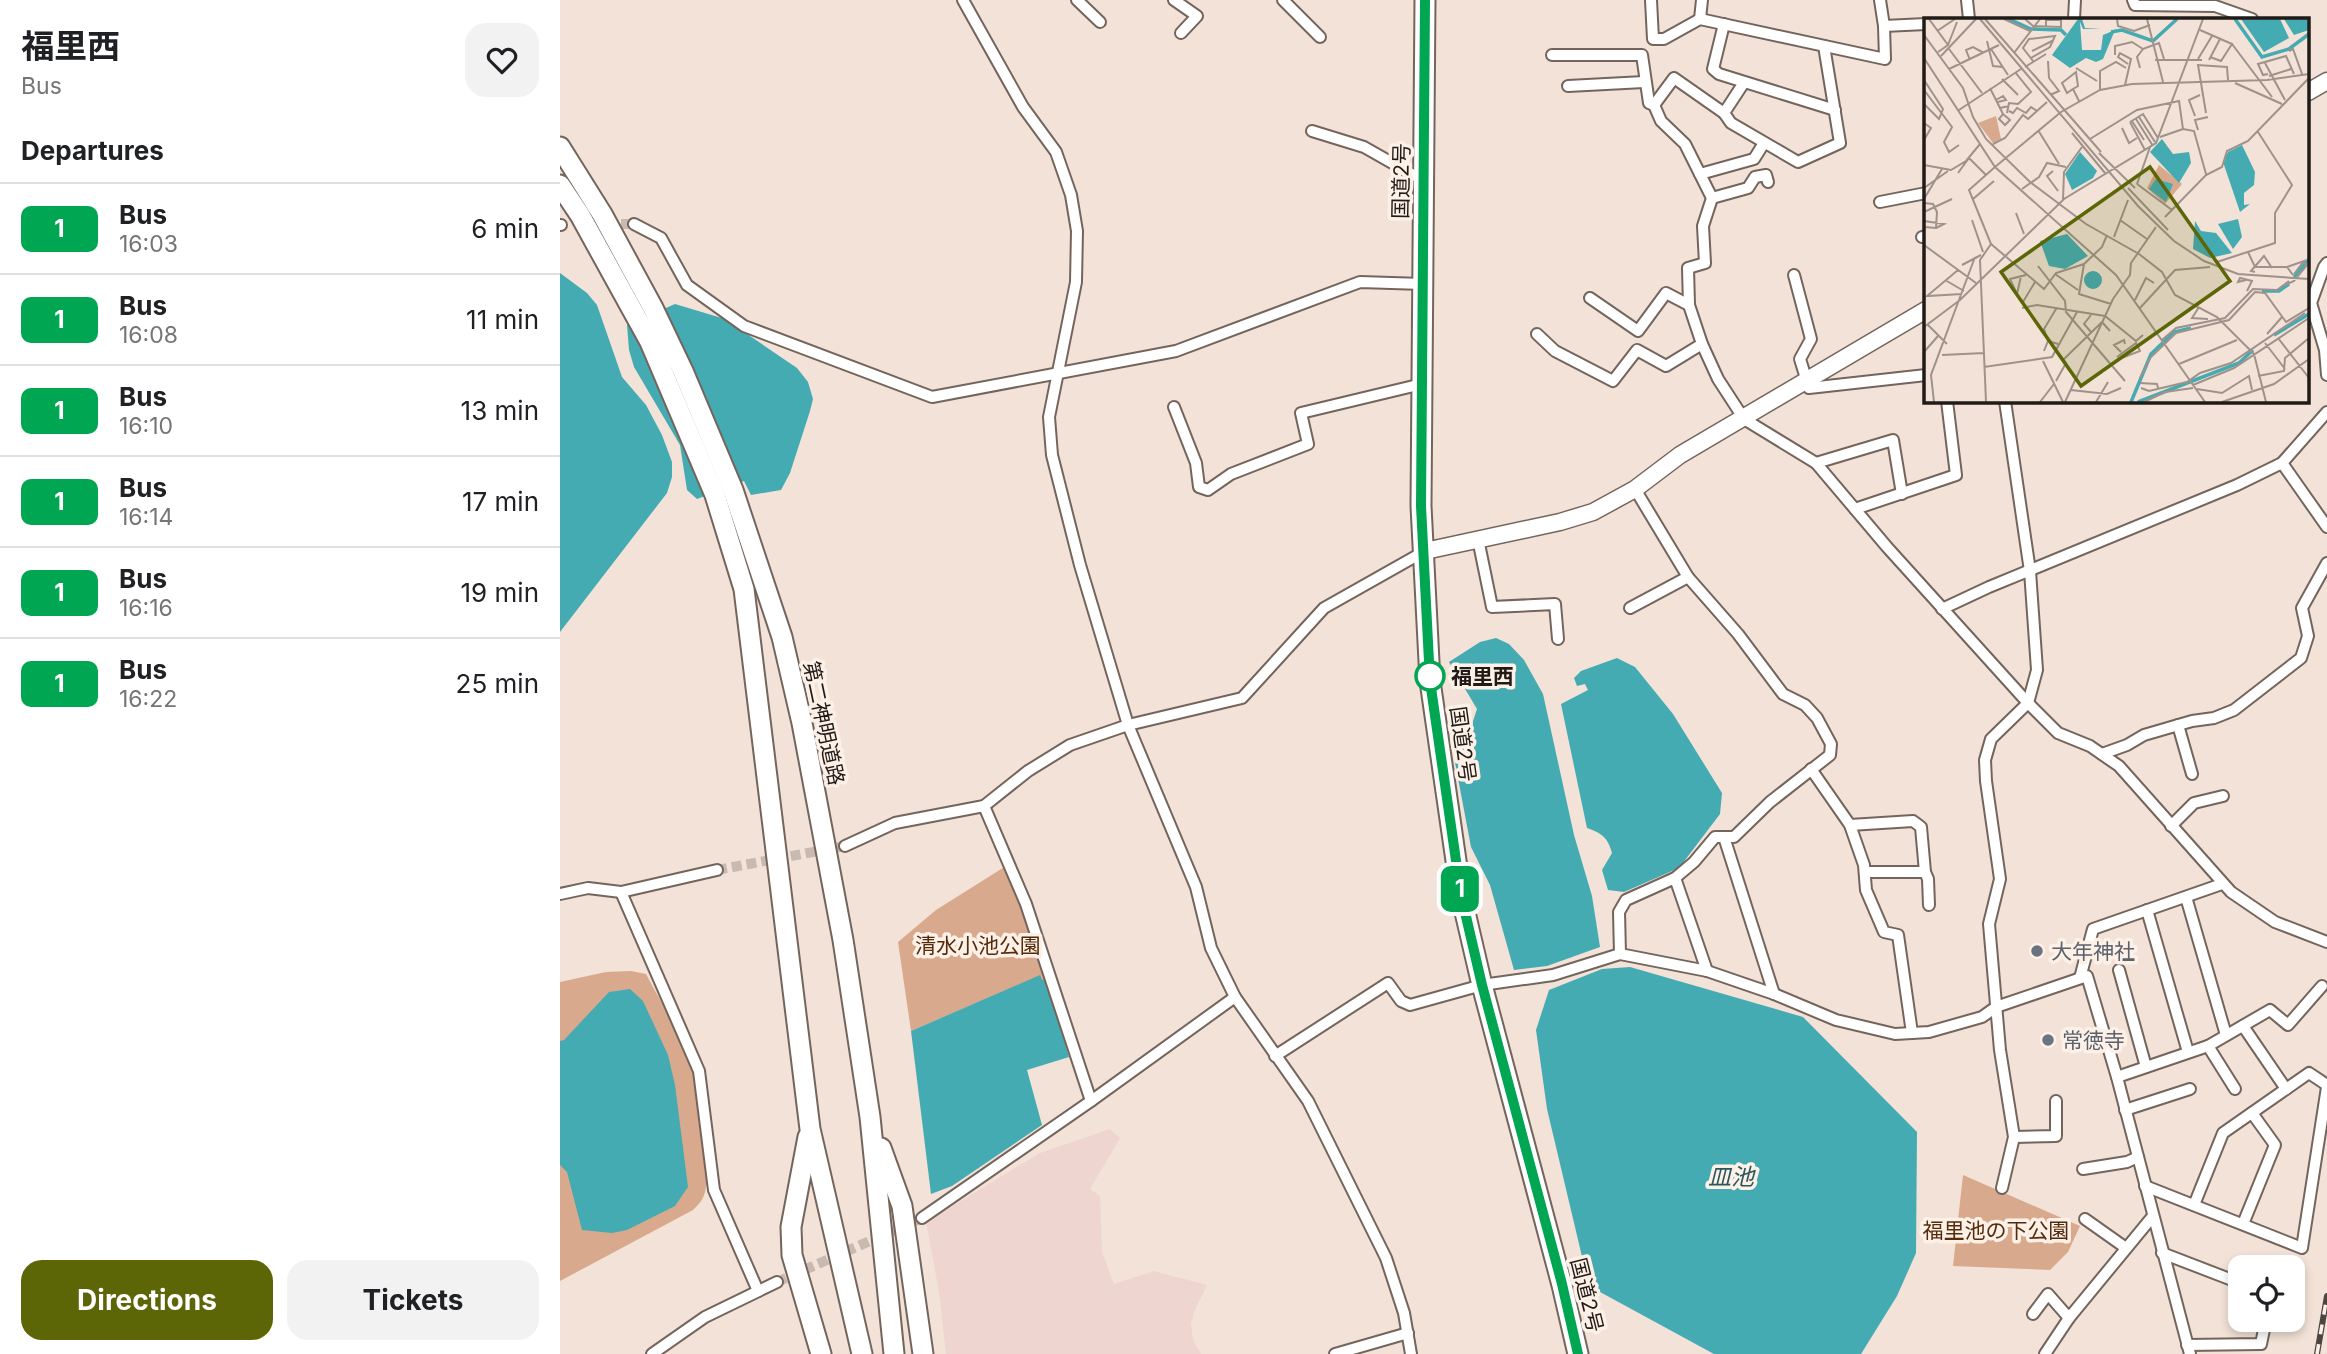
<!DOCTYPE html>
<html lang="en">
<head>
<meta charset="utf-8">
<style>
	:root { --surface:#fff; --page:#f2f2f2; --text:#202124; --muted:#757577; --line:#e0e0e0; --accent:#5c6606 }
	body { margin:0; font-family:Inter,"Noto Sans JP",sans-serif; background:var(--page); color:var(--text); height:100vh; display:flex; flex-direction:column; font-size:26px; white-space:nowrap }
	* { box-sizing:border-box; margin:0 }
	p { font-size:23px; color:var(--muted) }
	.icon { flex:none; width:38px; height:38px; fill:none; stroke:currentColor; stroke-width:2; stroke-linecap:round; stroke-linejoin:round }
	.map { position:relative; flex:1; overflow:hidden }
	.panel { display:flex; flex-direction:column; background:var(--surface); width:560px }
	.panel>* { flex:none }
	.badge { padding:0 14px; border-radius:10px; font-size:24px; line-height:46px }
	.fabs { position:absolute; left:1668px; top:1255px; display:grid; gap:14px }
	.fabs a { display:grid; place-items:center; width:77px; height:77px; border-radius:14px; background:var(--surface); box-shadow:0 4px 10px #0003; font-size:35px }
	.map>.badge { position:absolute; translate:-50% -50%; box-shadow:0 0 0 4px #fff }
	h2 { padding:0 21px; font-size:26px; line-height:63px }
	.round { display:grid; place-items:center; flex:none; width:74px; height:74px; border-radius:21px; background:var(--page) }
	.head { display:flex; align-items:center; justify-content:space-between; height:119px; padding:0 21px }
	h1 { font-size:33px; font-weight:700; line-height:52px }
	.cta { display:flex; gap:14px; margin-top:auto; padding:14px 21px }
	.cta a { flex:1; height:80px; border-radius:21px; background:var(--accent); color:#fff; font-size:28px; font-weight:700; line-height:80px; text-align:center }
	.cta a+a { background:var(--page); color:var(--text) }
	ul { padding:0; list-style:none }
	li { display:flex; align-items:center; gap:21px; height:91px; padding:0 21px; border-top:2px solid var(--line) }
	li div { flex:1 }
	li b { display:block; font-size:26px }
	li em { font-style:normal }
	li .badge { min-width:77px; font-weight:700; text-align:center }
	main { display:flex; flex:1; min-height:0 }
	.map>svg:first-child { display:block }
</style>
</head>
<body>
<main>
<section class="panel">
<div class="head"><div><h1>福里西</h1><p>Bus</p></div><a class="round"><svg class="icon" aria-label="heart" viewBox="0 0 24 24"><path d="M12 20l-8-8c-3-5 5-10 8-4 3-6 11-1 8 4z"/></svg></a></div>
<h2>Departures</h2>
<ul>
<li><span class="badge" style="background:#00a651;color:#fff">1</span><div><b>Bus</b><p>16:03</p></div><em>6 min</em></li>
<li><span class="badge" style="background:#00a651;color:#fff">1</span><div><b>Bus</b><p>16:08</p></div><em>11 min</em></li>
<li><span class="badge" style="background:#00a651;color:#fff">1</span><div><b>Bus</b><p>16:10</p></div><em>13 min</em></li>
<li><span class="badge" style="background:#00a651;color:#fff">1</span><div><b>Bus</b><p>16:14</p></div><em>17 min</em></li>
<li><span class="badge" style="background:#00a651;color:#fff">1</span><div><b>Bus</b><p>16:16</p></div><em>19 min</em></li>
<li><span class="badge" style="background:#00a651;color:#fff">1</span><div><b>Bus</b><p>16:22</p></div><em>25 min</em></li>
</ul>
<div class="cta"><a>Directions</a><a>Tickets</a></div>
</section>
<div class="map">
<svg width="1767" height="1354" viewBox="0 0 1767 1354">
	<rect width="100%" height="100%" fill="#f3e2d7"/>
	<path fill="#efd5d0" d="M550,1129L560,1138L530,1189L540,1196L542,1252L554,1284L594,1271L647,1285L634,1312L631,1324L633,1340L641,1354H386L379,1292L366,1222L480,1153Z"/>
	<g fill="#d8a98c">
		<path d="M446,866L486,979L482,981L479,976L351,1031L338,942L376,910Z"/>
		<path d="M71,971L86,974C100,1001 118,1029 128,1058C139,1091 153,1158 145,1192C143,1200 139,1204 133,1210L0,1281V982L46,972Z"/>
		<path d="M1403,1175L1520,1226L1508,1252L1490,1270L1393,1266Z"/>
	</g>
	<g fill="#44abb3">
		<path d="M0,273L27,293L37,305L62,377L86,405L102,435L112,462V477L107,493L0,632Z"/>
		<path d="M115,304L165,319L237,368L248,382L253,399L250,411L230,473L221,490L191,495L184,481L137,499L127,490L120,445L74,367L69,350L67,325Z"/>
		<path d="M936,638L949,644L964,660L983,694L1014,835L1032,896L1040,947L987,966L954,970L930,885L911,847L894,757L909,733L917,709L889,662L920,642Z"/>
		<path d="M1057,658L1075,667L1113,714L1162,793L1160,814L1119,868L1064,892L1048,890L1042,870L1052,853C1048,838 1042,833 1027,828L1001,704L1028,690L1025,684L1017,686L1014,678L1021,671Z"/>
		<path d="M1070,967L1243,1017L1357,1132L1356,1253L1337,1296L1301,1354H1154L1029,1286L987,1109L976,1030L989,990L1042,969Z"/>
		<path d="M480,975L482,980L486,979L509,1057L467,1070L482,1125L392,1186L371,1194L351,1031Z"/>
		<path d="M70,989L83,1001L108,1055L115,1085L128,1187L115,1206L67,1230L52,1233L22,1230L7,1172L0,1165V1041L4,1040L49,992Z"/>
	</g>
	<g fill="none" stroke-linecap="round" stroke-linejoin="round">
		<g stroke="#c9bab1" stroke-width="10" stroke-dasharray="10 5" stroke-linecap="butt">
			<path d="M46,224H74"/>
			<path d="M157,870L285,846"/>
			<path d="M217,1282L362,1218"/>
		</g>
		<g stroke="#74655c" stroke-width="14">
			<g id="street">
				<path d="M403,0L463,107L496,152L511,195L517,231L516,282L489,417L492,455L520,565L568,725L636,887L651,948L675,997L748,1101L826,1258L844,1313L851,1354"/>
				<path d="M517,0L540,22"/>
				<path d="M614,0L637,16L621,33"/>
				<path d="M723,0L760,37"/>
				<path d="M1091,0L1093,39H1104L1140,19L1325,59L1324,26"/>
				<path d="M1320,0L1324,26L1366,24"/>
				<path d="M1407,0L1409,19"/>
				<path d="M1573,0L1575,5L1655,6L1692,19"/>
				<path d="M1140,19L1142,0"/>
				<path d="M1514,19L1515,0"/>
				<path d="M1164,24L1153,69L1159,74L1275,110"/>
				<path d="M992,55H1082L1089,103L1094,105L1101,121L1125,144L1152,198L1143,226L1145,263L1128,268L1129,305L1142,344L1158,379L1184,419L1256,463L1327,547L1468,703L1498,733L1530,746L1559,766L1671,892L1715,922L1767,942"/>
				<path d="M1183,84L1164,113L1171,123L1238,162L1280,143L1264,46"/>
				<path d="M1008,86L1084,82"/>
				<path d="M1094,105L1114,78L1164,113"/>
				<path d="M752,131L804,147L864,181"/>
				<path d="M1140,174L1194,159L1204,143"/>
				<path d="M1152,198L1188,188L1195,177L1206,175L1208,182"/>
				<path d="M1320,202L1366,193"/>
				<path d="M74,224L101,238L127,285L184,326L372,397L616,351L800,282L863,284"/>
				<path d="M0,225H1"/>
				<path d="M1362,237L1366,236"/>
				<path d="M1767,263L1764,267L1751,303L1765,350L1767,375"/>
				<path d="M1234,275L1251,339L1240,359L1249,388L1366,375"/>
				<path d="M1030,298L1078,331L1106,293L1129,305"/>
				<path d="M977,334L995,351L1053,381L1077,350L1106,366L1142,344"/>
				<path d="M614,407L636,463L639,487L648,490L671,474L748,444L741,413L862,384"/>
				<path d="M1256,463L1333,440L1342,494"/>
				<path d="M1722,463L1767,527"/>
				<path d="M1295,509L1396,475L1387,401"/>
				<path d="M918,539L932,607L995,604L998,639"/>
				<path d="M1070,608L1128,577"/>
				<path d="M1382,609L1429,587L1677,485L1722,463L1767,412"/>
				<path d="M1618,725L1632,774"/>
				<path d="M1542,754L1567,745L1584,735L1632,721L1654,718L1674,710L1741,658L1748,636L1742,608L1767,563"/>
				<path d="M1251,769L1290,825L1304,865L1306,890L1324,932L1338,935L1352,1033"/>
				<path d="M424,806L466,904L531,1101"/>
				<path d="M1290,825L1353,821L1361,827L1365,872H1305"/>
				<path d="M1611,826L1634,803L1663,796"/>
				<path d="M1164,837L1214,994"/>
				<path d="M285,846L335,823L424,806L468,771L510,745L568,725L682,698L764,608L865,551"/>
				<path d="M1365,872L1368,879L1369,905"/>
				<path d="M1115,878L1147,971"/>
				<path d="M61,892L139,1071L154,1190L198,1291"/>
				<path d="M0,894L28,888L61,892L157,870"/>
				<path d="M1626,897L1666,1035"/>
				<path d="M1587,910L1628,1052"/>
				<path d="M1060,954L1059,912L1066,900L1115,878L1134,862L1155,837H1174L1210,802L1270,755L1271,744L1257,718L1245,705L1223,694L1178,634L1128,577L1075,489"/>
				<path d="M1559,970L1586,1067"/>
				<path d="M1520,978L1533,929L1662,884"/>
				<path d="M1683,1026L1726,1089"/>
				<path d="M1648,1046L1675,1089"/>
				<path d="M715,1056L828,983L841,1001L850,1005L922,985L993,975L1060,954L1147,971L1214,994L1276,1020L1335,1034L1369,1032L1422,1017L1436,1007L1527,976L1557,1077L1630,1354"/>
				<path d="M1557,1077L1648,1046L1710,1010L1728,1025L1762,986"/>
				<path d="M1565,1110L1630,1089"/>
				<path d="M1454,1137L1496,1136V1101"/>
				<path d="M1523,1169L1567,1162L1578,1157"/>
				<path d="M1585,1186L1742,1248L1767,1087"/>
				<path d="M1442,1188L1454,1137L1440,1050L1429,924L1440,879L1426,781L1425,760L1431,739L1468,703L1477,670L1470,571L1445,401"/>
				<path d="M1634,1205L1663,1133L1749,1073L1767,1085"/>
				<path d="M362,1218L531,1101L675,997"/>
				<path d="M1525,1219L1566,1248"/>
				<path d="M1683,1224L1715,1145L1692,1113"/>
				<path d="M1602,1253L1680,1283"/>
				<path d="M1473,1314L1488,1294L1509,1318L1593,1216"/>
				<path d="M1627,1345L1701,1344L1706,1320"/>
				<path d="M92,1354L145,1317L217,1282"/>
				<path d="M775,1354L848,1333"/>
				<path d="M1485,1354L1509,1318"/>
			</g>
		</g>
		<g stroke="#74655c" stroke-width="19">
			<g id="secondary">
				<path d="M1748,92L1767,81"/>
				<path d="M865,551L1000,522L1033,512L1075,489L1120,455L1366,310"/>
			</g>
		</g>
		<g stroke="#74655c" stroke-width="23">
			<g id="highway">
				<path d="M865,0L861,506L870,681L901,895L922,985L1002,1285L1018,1354"/>
				<path d="M0,147L42,214L93,308L123,371L173,490L222,637L242,723L283,940L310,1117L334,1354"/>
				<path d="M0,185L20,215L90,342L155,495L184,589L250,1129L302,1354"/>
				<path d="M248,1137L231,1227L232,1255L261,1354"/>
				<path d="M321,1148L342,1206L363,1354"/>
			</g>
		</g>
		<use href="#street" stroke="#fff" stroke-width="10"/>
		<use href="#secondary" stroke="#fff" stroke-width="16"/>
		<use href="#highway" stroke="#fff" stroke-width="19"/>
		<g stroke="#4d4540" stroke-width="6">
			<path id="rail" d="M1757,1354L1767,1296"/>
		</g>
		<use href="#rail" stroke="#fdf0e7" stroke-width="3.5" stroke-dasharray="10" stroke-linecap="butt"/>
	</g>
	<g fill="none" stroke-linecap="round" stroke-linejoin="round">
		<g stroke="#fff" stroke-width="16">
			<path id="line" d="M865,0L861,506L870,681L901,895L922,985L1002,1284L1018,1354"/>
		</g>
		<use href="#line" stroke="#00a651" stroke-width="10"/>
	</g>
	<circle fill="#fff" stroke="#00a651" stroke-width="3.5" cx="870" cy="676" r="14"/>
	<g fill="#6b7280" stroke="#fdf0e7" stroke-width="2.5">
		<circle cx="1477" cy="951" r="7"/>
		<circle cx="1488" cy="1040" r="7"/>
	</g>
	<g text-anchor="middle" dominant-baseline="central" stroke-width="7" stroke-linejoin="round" paint-order="stroke">
		<g font-size="21" fill="#211b18" stroke="#fdf0e7">
			<text transform="translate(841 181) rotate(-89)">国道2号</text>
			<text transform="translate(264 723) rotate(78)">第二神明道路</text>
			<text transform="translate(903 744) rotate(82)">国道2号</text>
			<text transform="translate(1027 1295) rotate(76)">国道2号</text>
		</g>
		<g font-size="21" font-weight="bold" fill="#211b18" stroke="#fdf0e7" text-anchor="start">
			<text x="891" y="676">福里西</text>
		</g>
		<g font-size="21" fill="#542b0b" stroke="#fdf0e7">
			<text x="418" y="945">清水小池公園</text>
			<text x="1436" y="1230">福里池の下公園</text>
		</g>
		<g font-size="21" fill="#5b616d" stroke="#fdf0e7" text-anchor="start">
			<text x="1491" y="951">大年神社</text>
			<text x="1502" y="1040">常徳寺</text>
		</g>
		<g font-size="23" font-style="italic" fill="#2a575b" stroke="#fdf0e7">
			<text x="1171" y="1177">皿池</text>
		</g>
	</g>
	<g transform="translate(1364 18)">
		<rect width="385" height="385" fill="#f3e2d7"/>
		<path d="M72,98L77,121L69,125L54,105ZM235,147L258,166L241,186L223,170Z" fill="#d8a98c"/>
		<path d="M154,1H158L161,10L177,11H159L156,4L158,32H177L179,17L191,12L179,41L172,44L162,40L146,50L128,37ZM317,1H356L365,20L340,34ZM360,1H385V12L370,17ZM238,121L249,136L265,134L267,145L255,165L226,134ZM318,127L331,154L330,167L320,175V187L326,186L316,194L299,144L304,134ZM156,134L173,153L169,160L148,172L141,156ZM232,161L249,166L242,184L225,171ZM314,201L318,219L309,231L294,206ZM271,203L277,213L292,215L308,235L286,240L269,231ZM143,216L164,238L141,251L125,248L116,223ZM160 262a9 9 0 1 1 18 0a9 9 0 1 1-18 0Z" fill="#44abb3"/>
		<path fill="none" stroke="#44abb3" stroke-width="3.5" d="M85,1L107,11L137,12L142,17M311,1L338,39L365,31L385,16M187,14L198,12L229,23L253,1M370,259L385,241M338,273H355L365,266M350,317L385,296M207,384L227,336L250,314L267,310M214,384L315,345L329,332"/>
		<path fill="none" stroke="#9f928b" stroke-width="2" d="M5,1L24,27L14,34M56,1L214,188L250,223L280,243L314,256L385,261M61,1L177,134M80,1L106,13M101,1L109,8L137,9V1M193,1L194,8L210,13L226,7M223,1L239,64M122,9V2H137M276,12L308,26L297,43L286,39M13,13L31,1M0,17L39,70L49,99L62,121L106,164L162,206L215,236L238,254L251,277L293,299L330,336M63,23L69,48L79,49M308,26L348,79M24,27L33,4M25,31L58,75M67,31L84,57M108,33L128,23M365,33L369,31L378,56M90,35L116,1M191,37V28L208,24L219,31L235,25L240,41M17,38L52,1M0,40L71,149L192,257L281,384M107,40L126,29L131,18L105,21L99,30L109,43M274,41L288,18M46,42L42,32L49,29L60,35M231,42H278M285,42L296,21M124,43L125,60L135,73L126,77M341,45L361,82M101,49L122,36M152,50L173,63M216,50L213,39L219,31M25,51L75,27M344,56L339,57L334,46L362,38L370,56M345,58L367,51M78,61L94,77M0,62L19,91L15,101L0,86M311,65L358,86M201,67L207,41L196,35L194,39L204,46M66,70L76,90L85,88M149,71L154,68L152,54L138,65L143,75L149,71L155,83M0,72L28,109L20,124L25,134L35,127M176,72V53L192,44L202,50M72,82L79,78L82,82L74,84M76,90L79,96L75,101L81,107L86,102L79,96M35,92L97,51M85,93L89,95L93,90L102,95L107,89L113,93M83,95L85,85L94,86L107,74L91,54M282,95L274,47L303,49L304,62M271,98L265,82L276,77M215,99L231,124M212,101L229,128M208,103L220,122M206,104L219,96L234,120M206,104L221,132M0,105L7,110L0,122M198,110L205,125L213,120M259,111L270,113L282,156M114,112L135,146M274,112L271,102L284,99M148,115L181,155M166,121L213,92L255,83L259,111L236,119M69,126L81,120L99,97L104,101L123,84M175,135L211,170M0,147L27,152L42,143L56,126M71,149L137,94L176,72L208,66L343,62L385,56M129,153L123,158L134,173M34,155L45,140L62,157M213,166L248,192M213,166L226,129M0,170L24,153M204,170L244,212M98,171L115,159L123,145L142,149M0,181L18,151M49,181L70,163M139,182L140,154L158,129M0,185L9,186L13,194L12,210L0,209M0,194L28,181M92,195L100,216M241,199L282,157L298,149L303,133L324,123L385,60M48,202L59,234M196,202L223,221M0,203L20,206L12,210M190,219L204,182M67,226L120,271L132,255L160,246L178,229L183,217M0,227L52,265M324,234L331,249H363L369,257M293,244L351,225V195L368,167L334,114M160,246L155,276L187,286M38,247L57,237M114,248L141,283L142,294L201,363M363,249L380,243L370,256M34,252L3,278L38,276M331,254L327,253L340,238L348,250M131,256L154,272M97,258L93,276L86,261L102,257M21,262L40,273M322,262L314,264L316,260L328,263L323,273M361,267L370,263L383,247L380,245M211,282L222,260L230,265M99,284L111,264M275,289L268,300L284,301M98,290L113,287L181,298L212,323L219,317M216,290L251,252L286,249M167,297L160,306L167,314M4,307L23,326M0,309L36,282L140,181L232,125L279,1M343,316L358,299M354,320L385,360M238,322L252,310L301,300L329,271L353,272L365,263M124,323L120,311L132,291M341,325L361,351M120,333L124,323L134,326M0,334L14,318M197,334L190,327L200,322L201,326M330,336L342,384M18,337L60,335M193,339L212,325L216,333L195,341M140,341L178,304L186,313M119,343L139,384M255,346L313,322M60,349L128,339L153,294M334,358L360,353L361,340L385,320M216,360L226,340L252,315L305,302L331,274L341,275L362,304L385,290M132,363L142,345L133,333M216,365L233,366L234,370M269,367L310,350L385,300M217,370L225,373L263,364L276,355L307,345L381,295M273,371L298,375L325,358L328,372M147,372L183,376L197,370M10,384L7,357L51,239M62,384L56,242L67,226L45,172L71,149M116,384L130,366M141,384L189,281L206,257L207,245L232,209M172,384L184,364M220,384L241,374L269,370M298,384L350,366L385,341"/>
		<path fill="#5c6606" fill-opacity="0.15" stroke="#5c6606" stroke-width="3.5" d="M226,149L306,263L157,368L77,254Z"/>
		<rect width="385" height="385" fill="none" stroke="#211b18" stroke-width="3.5"/>
	</g>
</svg>
<div class="fabs">
<a><svg class="icon" aria-label="locate" viewBox="0 0 24 24"><circle cx="12" cy="12" r="6"/><path d="M12 2v4M12 18v4M2 12h4M18 12h4"/></svg></a>
</div>
<b class="badge" style="left:900px;top:889px;background:#00a651;color:#fff">1</b>
</div>
</main>
</body>
</html>
